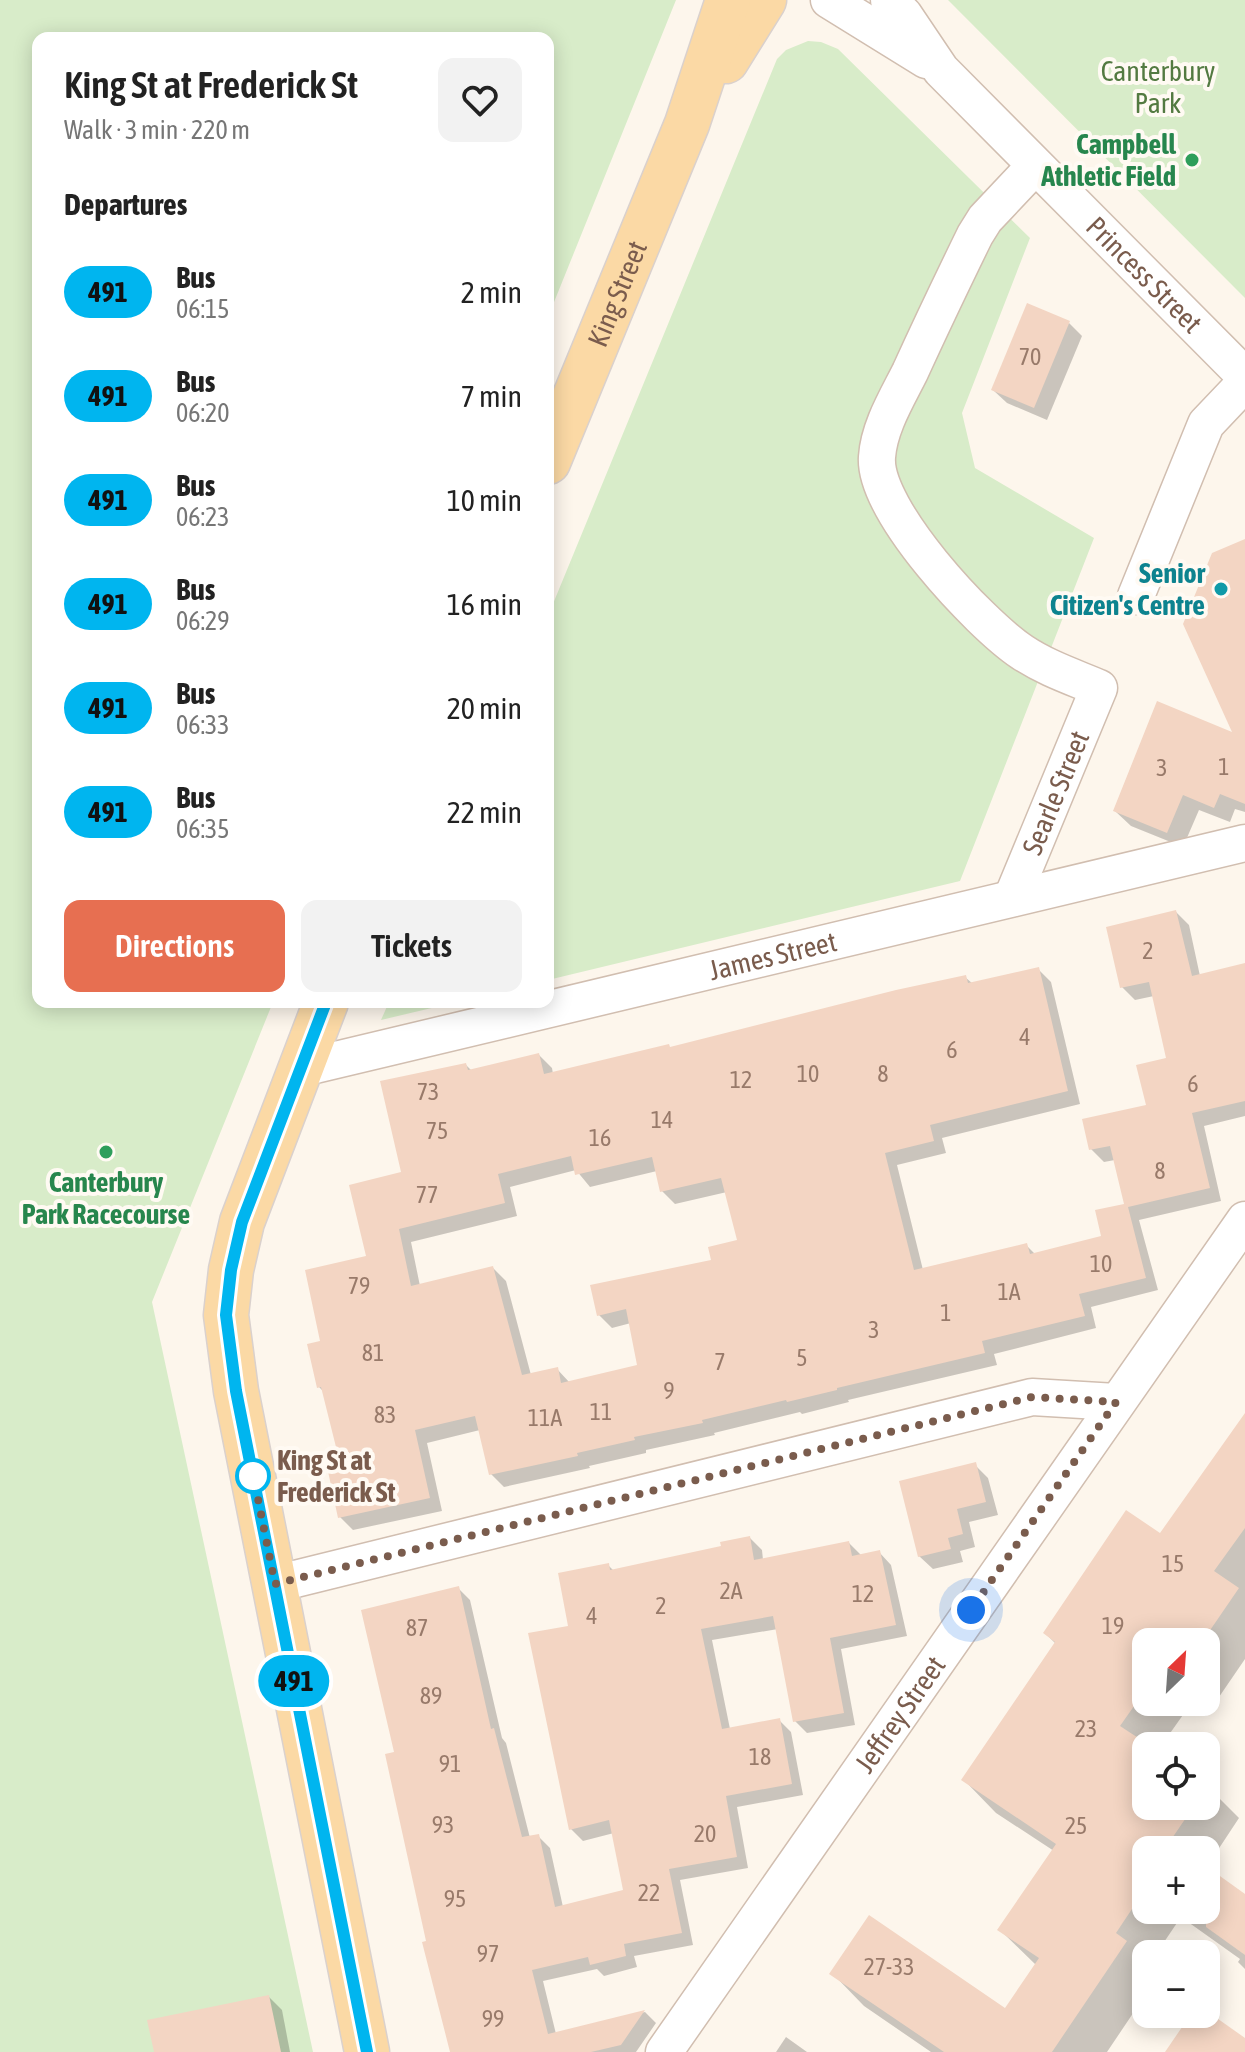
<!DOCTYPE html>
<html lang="en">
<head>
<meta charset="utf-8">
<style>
	:root { --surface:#fff; --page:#f2f2f2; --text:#222; --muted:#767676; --accent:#e76f51 }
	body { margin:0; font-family:"Asap Condensed",sans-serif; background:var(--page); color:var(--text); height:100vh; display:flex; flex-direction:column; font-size:30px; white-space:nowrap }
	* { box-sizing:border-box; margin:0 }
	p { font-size:26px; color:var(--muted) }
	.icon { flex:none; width:44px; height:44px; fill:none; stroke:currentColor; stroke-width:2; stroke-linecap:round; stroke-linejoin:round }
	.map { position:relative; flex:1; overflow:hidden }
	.drawer { position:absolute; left:32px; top:32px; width:522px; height:976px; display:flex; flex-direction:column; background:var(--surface); border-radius:16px; box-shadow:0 4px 20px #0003 }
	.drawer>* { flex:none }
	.badge { padding:0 16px; border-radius:26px; font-size:28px; line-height:52px }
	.needle { width:52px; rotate:25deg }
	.buttons { position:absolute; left:1132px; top:1628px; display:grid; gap:16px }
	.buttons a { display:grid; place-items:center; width:88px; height:88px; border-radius:16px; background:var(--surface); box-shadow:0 4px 20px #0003; font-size:40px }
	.you { position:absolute; width:40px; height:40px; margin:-20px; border:6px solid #fff; border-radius:50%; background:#1a73e8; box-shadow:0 0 0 12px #1a73e833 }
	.map>.badge { position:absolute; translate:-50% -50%; box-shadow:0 0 0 4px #fff }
	h2 { padding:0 32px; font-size:30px; line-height:72px }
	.round { display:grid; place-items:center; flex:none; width:84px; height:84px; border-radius:16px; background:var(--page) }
	.head { display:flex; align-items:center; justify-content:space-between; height:136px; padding:0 32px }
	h1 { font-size:38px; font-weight:600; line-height:60px }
	.button { display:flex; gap:16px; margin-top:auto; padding:16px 32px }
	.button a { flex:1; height:92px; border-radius:16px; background:var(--accent); color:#fff; font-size:32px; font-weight:600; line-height:92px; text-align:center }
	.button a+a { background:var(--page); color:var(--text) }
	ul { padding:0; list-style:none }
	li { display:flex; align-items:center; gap:24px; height:104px; padding:0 32px }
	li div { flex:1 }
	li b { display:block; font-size:30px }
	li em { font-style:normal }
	li .badge { min-width:88px; font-weight:700; text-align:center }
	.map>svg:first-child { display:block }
</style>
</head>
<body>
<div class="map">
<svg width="1245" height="2052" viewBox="0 0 1245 2052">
	<rect width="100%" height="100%" fill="#fdf6ec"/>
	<g fill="#d8ecc9">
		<path d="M0,0H676L548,317V38H38V1002H273L152,1302L313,2052H0Z"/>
		<path d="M948,0H1245V298Z"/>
		<path d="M808,41L821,42L838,49L1030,238L962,413L975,468L1094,538L960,881L548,980V616L777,59L786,50Z"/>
		<path d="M389,1002H457L381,1020Z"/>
	</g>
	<g fill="#0003" fill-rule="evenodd">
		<path d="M1069,323L1082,336L1047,420L1007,403L993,390Z"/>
		<path d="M1245,541V812L1235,809L1230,822L1199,810L1183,847L1131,826L1115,811L1236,735Z"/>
		<path d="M1176,912L1189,925L1200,976L1245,965V1116L1204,1126L1221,1201L1139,1220L1158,1290L1091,1307L1096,1328L994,1354L997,1365L848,1400L849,1402L802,1414L800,1412L714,1433L715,1435L646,1450V1453L589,1466L590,1468L504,1487L491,1474L480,1430L427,1443L442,1511L353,1530L340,1517L341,1460L325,1393L319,1387L322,1343L369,1258L403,1174L466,1065L472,1071L539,1055L552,1068L553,1074L671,1049L965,977L973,984L1038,969L1051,982L1080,1104L942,1138L946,1153L897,1165L923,1270L1026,1245L1036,1255L1103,1238L1126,1206L1115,1160L1104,1162L1091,1149L1149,1107L1168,1059L1154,996L1135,1000L1122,987ZM576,1170L590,1187L657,1171L662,1191L675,1204L727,1192L739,1242L714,1261L599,1315L612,1328L631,1323L640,1367L570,1383L557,1369L531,1375L506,1281L493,1268L420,1286L411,1242L517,1216L510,1187Z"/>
		<path d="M1245,1416V1659L1206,1716L1190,1705L1161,1746H1146V1806H1206V1785L1239,1818L1206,1868V1850H1146V1910H1206V1869L1245,1896V1969L1238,1962L1240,1959L1181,1917L1156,1954H1146V1994L1107,2052H931L864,2006L832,1973L1005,2011L1036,1965L1000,1930L1054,1851L996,1813L964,1780L1056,1644L1045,1633L1160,1536ZM1146,1642H1206V1702H1146Z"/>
		<path d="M975,1465L988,1478L998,1515L969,1522L975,1547L960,1551L963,1562L933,1569L919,1556Z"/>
		<path d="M750,1538L762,1550L763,1560L849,1543L862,1556L879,1552L891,1565L907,1636L841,1649L855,1725L807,1733L795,1721L778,1629L712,1640L730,1729L779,1720L791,1732L803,1795L737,1807L748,1868L680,1880L693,1945L634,1956L637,1967L604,1976L597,1969L543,1981L556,2034L645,2012L656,2023L636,2052H452L428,1942L396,1753L458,1588L470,1600L502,1738L506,1743L530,1838L538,1836L550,1848L563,1907L625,1892L614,1833L583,1841L571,1829V1627L608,1565L614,1571L723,1548Z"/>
		<path d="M269,1997L282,2010L290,2052H156Z"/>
		<path d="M786,2037L807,2052H776Z"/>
	</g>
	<g fill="#f3d5c3" fill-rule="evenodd">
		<path d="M1027,303L1070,321L1034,408L991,390Z"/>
		<path d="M1245,539V804L1220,794L1214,808L1183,795L1167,833L1113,811L1157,701L1232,732L1183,624L1212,553Z"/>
		<path d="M1176,910L1192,976L1245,963V1101L1192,1113L1210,1188L1128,1207L1146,1278L1079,1294L1085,1316L982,1341L985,1353L837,1388V1390L787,1402L786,1400L702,1420L703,1423L634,1437L635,1440L577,1453L578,1456L489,1475L475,1416L415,1430L430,1498L338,1518L326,1462L339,1459L321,1387L317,1388L307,1344L320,1341L305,1270L366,1256L349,1185L401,1172L380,1081L466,1063L468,1070L539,1053L544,1074L669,1044L670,1047L896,990L966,975L968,983L1039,967L1068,1091L930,1125L934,1141L885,1153L914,1270L1027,1243L1030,1254L1101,1236L1095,1210L1124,1204L1110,1146L1089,1150L1082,1119L1146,1105L1136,1065L1166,1058L1149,982L1120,988L1106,927ZM571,1156L575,1175L652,1157L660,1192L721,1178L737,1240L708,1247L711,1260L590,1285L597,1316L626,1309L637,1365L561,1383L558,1367L522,1375L493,1266L411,1286L399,1229L505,1203L498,1174Z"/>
		<path d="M1245,1413V1528L1214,1571L1239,1588L1202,1642H1146V1689L1120,1726L1146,1743V1806H1194L1164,1850H1146V1888L1116,1933L1127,1941L1052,2052H944L829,1974L869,1915L1005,2008L1039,1958L997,1930L1056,1844L961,1780L1055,1642L1043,1633L1126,1510L1160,1533Z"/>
		<path d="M976,1462L986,1502L957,1509L963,1534L948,1538L951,1549L918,1557L899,1481Z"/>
		<path d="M750,1536L754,1560L849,1541L852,1556L880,1550L896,1625L830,1638L844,1713L793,1722L773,1616L701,1629L722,1729L780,1718L792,1784L726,1796L737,1857L669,1869L682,1933L624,1944L626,1956L590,1965L588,1957L532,1970L548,2034L645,2010L621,2045L591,2052H450L422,1942L426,1941L385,1754L394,1752L361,1610L459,1586L491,1729L494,1728L522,1837L539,1834L555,1907L623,1890L609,1820L569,1830L528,1633L568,1626L558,1573L609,1563L610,1570L721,1546L720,1542Z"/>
		<path d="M1206,1866L1245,1894V1955L1206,1927Z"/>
		<path d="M269,1995L281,2052H154L147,2020Z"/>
		<path d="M1191,2014H1211L1245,2038V2052H1165Z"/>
	</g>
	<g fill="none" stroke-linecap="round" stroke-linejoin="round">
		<g stroke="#d1beb0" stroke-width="39">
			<g id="minor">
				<path d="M829,0L926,60"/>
				<path id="s1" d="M889,0L904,15L941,70L1245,376"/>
				<path d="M1136,596L1206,424L1245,383"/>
				<path id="s2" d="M1012,898L1099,688C1073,677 1046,668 1022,652C979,623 873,510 877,457C879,427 897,398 910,372C931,326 953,280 975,235L985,219L1035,166"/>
				<path id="s3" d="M298,1069L1245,843"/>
				<path d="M275,1584L1032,1397L1116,1402"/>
				<path id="s4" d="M664,2052L1245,1220"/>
			</g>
		</g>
		<g stroke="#dad1cd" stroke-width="47">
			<g id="major">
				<path d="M726,61L764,0"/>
				<path id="s5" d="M548,462L687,124L728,0"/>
				<path d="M326,1002L242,1222L231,1270L226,1315L236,1391L367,2052"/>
			</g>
		</g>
		<use href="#minor" stroke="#fff" stroke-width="36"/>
		<use href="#major" stroke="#fbd9a5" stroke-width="44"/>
	</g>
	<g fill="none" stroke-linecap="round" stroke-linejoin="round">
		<g stroke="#fff" stroke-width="18">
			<path id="line" d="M326,1002L242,1222L231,1270L226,1315L236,1391L367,2052"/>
		</g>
		<use href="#line" stroke="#00b5ef" stroke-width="12"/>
		<path stroke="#7a5c4d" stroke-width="8" stroke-dasharray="0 14.4" d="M253,1476V1474L275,1584L1032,1397L1116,1402L971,1610"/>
	</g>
	<g fill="#2e9e5b" stroke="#fffaf3" stroke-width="3">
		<circle cx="1192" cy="160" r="8"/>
		<circle cx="106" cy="1152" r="8"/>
	</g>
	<circle fill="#0f9aa8" stroke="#fffaf3" stroke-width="3" cx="1221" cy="589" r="8"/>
	<circle fill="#fff" stroke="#00b5ef" stroke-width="4" cx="253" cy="1476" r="16"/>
	<g text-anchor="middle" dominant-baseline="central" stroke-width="8" stroke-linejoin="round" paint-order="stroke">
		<g font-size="24" fill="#987a6a">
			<text x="1030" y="356">70</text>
			<text x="1224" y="766">1</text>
			<text x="1162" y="767">3</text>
			<text x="1148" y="950">2</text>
			<text x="1025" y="1036">4</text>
			<text x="952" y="1049">6</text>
			<text x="808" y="1073">10</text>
			<text x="883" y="1073">8</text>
			<text x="741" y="1079">12</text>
			<text x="1193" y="1083">6</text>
			<text x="428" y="1091">73</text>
			<text x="662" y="1119">14</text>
			<text x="437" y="1130">75</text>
			<text x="600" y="1137">16</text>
			<text x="1160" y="1170">8</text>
			<text x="427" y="1194">77</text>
			<text x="1101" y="1263">10</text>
			<text x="359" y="1285">79</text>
			<text x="1009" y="1291">1A</text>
			<text x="946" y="1312">1</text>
			<text x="874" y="1329">3</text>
			<text x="373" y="1352">81</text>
			<text x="802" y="1357">5</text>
			<text x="720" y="1361">7</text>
			<text x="669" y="1390">9</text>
			<text x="601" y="1411">11</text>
			<text x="385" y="1414">83</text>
			<text x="545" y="1417">11A</text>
			<text x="1173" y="1563">15</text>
			<text x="731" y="1590">2A</text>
			<text x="863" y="1593">12</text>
			<text x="661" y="1605">2</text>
			<text x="592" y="1615">4</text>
			<text x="1113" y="1625">19</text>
			<text x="417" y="1627">87</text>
			<text x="431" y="1695">89</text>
			<text x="1086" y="1728">23</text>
			<text x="760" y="1756">18</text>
			<text x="450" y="1763">91</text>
			<text x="443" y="1824">93</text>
			<text x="1076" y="1825">25</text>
			<text x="705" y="1833">20</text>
			<text x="649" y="1892">22</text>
			<text x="455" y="1898">95</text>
			<text x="488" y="1953">97</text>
			<text x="889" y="1966">27-33</text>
			<text x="493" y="2018">99</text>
		</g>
		<g font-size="28" fill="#537a41" stroke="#fffaf3">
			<text x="1158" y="71">Canterbury<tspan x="1158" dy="32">Park</tspan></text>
		</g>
		<g font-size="28" font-weight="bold" fill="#27864d" stroke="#fffaf3" text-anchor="end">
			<text x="1176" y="144">Campbell<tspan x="1176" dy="32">Athletic Field</tspan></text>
			<text x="106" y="1182" text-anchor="middle">Canterbury<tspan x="106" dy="32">Park Racecourse</tspan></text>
		</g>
		<g font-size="28" fill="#7a5c4d" stroke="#fffaf3">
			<text stroke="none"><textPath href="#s1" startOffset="376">Princess Street</textPath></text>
			<text stroke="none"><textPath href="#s5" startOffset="182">King Street</textPath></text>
			<text stroke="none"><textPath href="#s2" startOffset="114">Searle Street</textPath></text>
			<text stroke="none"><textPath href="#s3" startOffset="488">James Street</textPath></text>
			<text stroke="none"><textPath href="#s4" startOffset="412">Jeffrey Street</textPath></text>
		</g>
		<g font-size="28" font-weight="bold" fill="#0d838f" stroke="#fffaf3" text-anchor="end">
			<text x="1205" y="573">Senior<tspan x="1205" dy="32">Citizen's Centre</tspan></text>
		</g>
		<g font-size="28" font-weight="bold" fill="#7a5c4d" stroke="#fffaf3" text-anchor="start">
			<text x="277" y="1460">King St at<tspan x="277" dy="32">Frederick St</tspan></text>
		</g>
	</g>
</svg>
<div class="buttons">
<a><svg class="needle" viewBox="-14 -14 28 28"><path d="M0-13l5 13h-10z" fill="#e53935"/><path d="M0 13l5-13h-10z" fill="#767676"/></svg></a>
<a><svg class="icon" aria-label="locate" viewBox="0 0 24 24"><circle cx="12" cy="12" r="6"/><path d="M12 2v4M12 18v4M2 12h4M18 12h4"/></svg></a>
<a>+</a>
<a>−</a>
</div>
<div class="you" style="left:971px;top:1610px"></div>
<b class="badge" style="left:294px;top:1681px;background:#00b5ef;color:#111">491</b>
<section class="drawer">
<div class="head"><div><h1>King St at Frederick St</h1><p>Walk · 3 min · 220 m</p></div><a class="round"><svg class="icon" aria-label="heart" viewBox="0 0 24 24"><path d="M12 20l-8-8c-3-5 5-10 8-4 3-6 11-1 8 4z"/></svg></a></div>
<h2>Departures</h2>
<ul>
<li><span class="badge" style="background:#00b5ef;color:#111">491</span><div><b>Bus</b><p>06:15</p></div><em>2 min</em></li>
<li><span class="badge" style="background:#00b5ef;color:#111">491</span><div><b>Bus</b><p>06:20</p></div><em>7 min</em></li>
<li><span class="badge" style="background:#00b5ef;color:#111">491</span><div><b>Bus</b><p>06:23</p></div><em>10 min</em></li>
<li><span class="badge" style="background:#00b5ef;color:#111">491</span><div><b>Bus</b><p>06:29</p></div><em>16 min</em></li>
<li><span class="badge" style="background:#00b5ef;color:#111">491</span><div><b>Bus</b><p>06:33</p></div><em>20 min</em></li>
<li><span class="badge" style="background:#00b5ef;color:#111">491</span><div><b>Bus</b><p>06:35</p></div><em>22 min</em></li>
</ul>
<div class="button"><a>Directions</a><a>Tickets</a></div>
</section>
</div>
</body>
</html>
